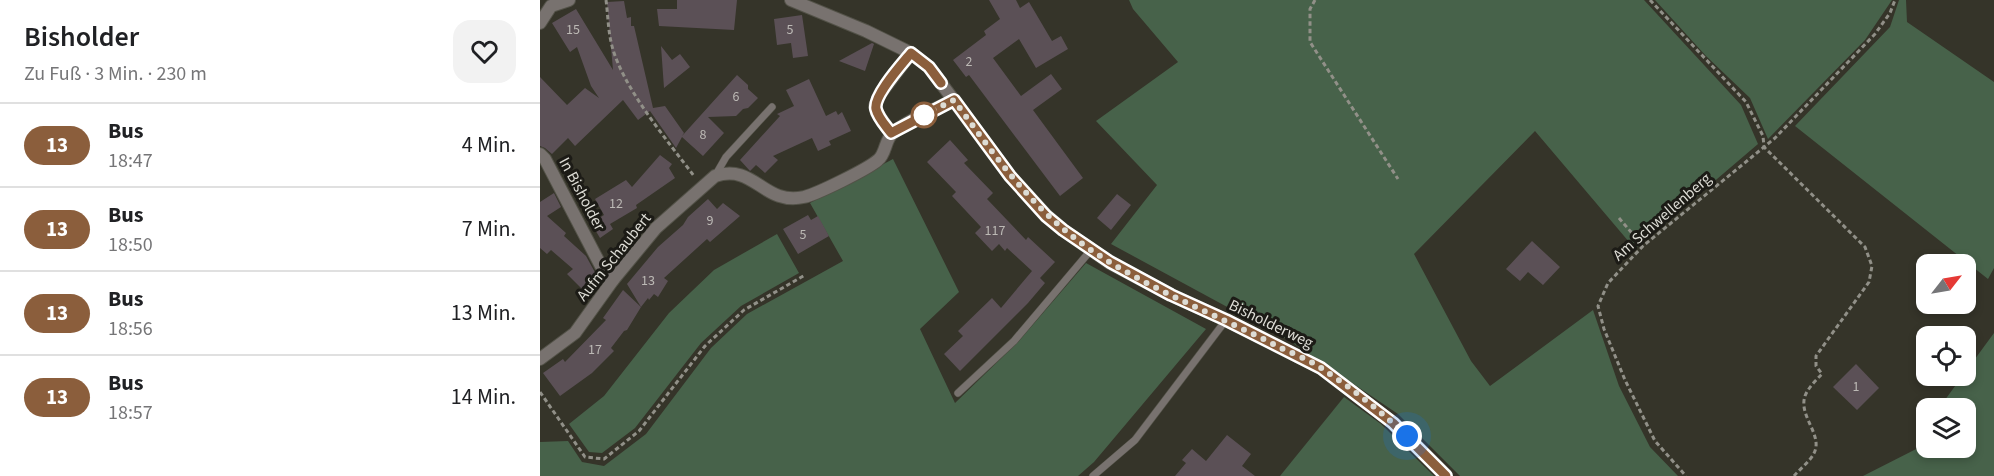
<!DOCTYPE html>
<html lang="de">
<head>
<meta charset="utf-8">
<style>
	:root { --surface:#fff; --page:#f2f2f2; --text:#202124; --muted:#757577; --line:#e0e0e0 }
	body { margin:0; font-family:"Source Sans 3",sans-serif; background:var(--page); color:var(--text); height:100vh; display:flex; flex-direction:column; font-size:22px; white-space:nowrap }
	* { box-sizing:border-box; margin:0 }
	p { font-size:20px; color:var(--muted) }
	.icon { flex:none; width:33px; height:33px; fill:none; stroke:currentColor; stroke-width:2; stroke-linecap:round; stroke-linejoin:round }
	.map { position:relative; flex:1; overflow:hidden }
	.drawer { display:flex; flex-direction:column; background:var(--surface); width:540px }
	.drawer>* { flex:none }
	.badge { padding:0 12px; border-radius:20px; font-size:21px; line-height:39px }
	.needle { width:39px; rotate:59deg }
	.fabs { position:absolute; left:1376px; top:254px; display:grid; gap:12px }
	.fabs a { display:grid; place-items:center; width:60px; height:60px; border-radius:12px; background:var(--surface); box-shadow:0 3px 9px #0003; font-size:30px }
	.you { position:absolute; width:30px; height:30px; margin:-15px; border:4px solid #fff; border-radius:50%; background:#1a73e8; box-shadow:0 0 0 9px #1a73e833 }
	.map>.badge { position:absolute; translate:-50% -50%; box-shadow:0 0 0 3px #fff }
	.round { display:grid; place-items:center; flex:none; width:63px; height:63px; border-radius:18px; background:var(--page) }
	.head { display:flex; align-items:center; justify-content:space-between; height:102px; padding:0 24px }
	h1 { font-size:28px; font-weight:600; line-height:45px }
	ul { padding:0; list-style:none }
	li { display:flex; align-items:center; gap:18px; height:84px; padding:0 24px; border-top:2px solid var(--line) }
	li div { flex:1 }
	li b { display:block; font-size:22px }
	li em { font-style:normal }
	li .badge { min-width:66px; font-weight:700; text-align:center }
	main { display:flex; flex:1; min-height:0 }
	.map>svg:first-child { display:block }
</style>
</head>
<body>
<main>
<section class="drawer">
<div class="head"><div><h1>Bisholder</h1><p>Zu Fuß · 3 Min. · 230 m</p></div><a class="round"><svg class="icon" aria-label="heart" viewBox="0 0 24 24"><path d="M12 20l-8-8c-3-5 5-10 8-4 3-6 11-1 8 4z"/></svg></a></div>
<ul>
<li><span class="badge" style="background:#8b5e3c;color:#fff">13</span><div><b>Bus</b><p>18:47</p></div><em>4 Min.</em></li>
<li><span class="badge" style="background:#8b5e3c;color:#fff">13</span><div><b>Bus</b><p>18:50</p></div><em>7 Min.</em></li>
<li><span class="badge" style="background:#8b5e3c;color:#fff">13</span><div><b>Bus</b><p>18:56</p></div><em>13 Min.</em></li>
<li><span class="badge" style="background:#8b5e3c;color:#fff">13</span><div><b>Bus</b><p>18:57</p></div><em>14 Min.</em></li>
</ul>
</section>
<div class="map">
<svg width="1454" height="476" viewBox="0 0 1454 476">
	<rect width="100%" height="100%" fill="#353429"/>
	<g fill="#47624a">
		<path d="M589,0H1104L1201,105L1218,144L1095,249L995,131L874,254L931,361L950,386L1053,310L1079,386L1110,447L1138,476H920L858,414L750,341L571,244L617,185L556,121L638,62L593,9Z"/>
		<path d="M1115,0H1352L1325,40L1228,139L1210,98L1166,56Z"/>
		<path d="M1359,0H1366L1367,22L1454,82V268L1448,279L1255,126L1350,27Z"/>
		<path d="M353,159L419,292L380,329L415,403L478,342L546,263L666,329L554,462L538,476H0V442L28,441L42,462L64,466L106,434L171,348L207,314L303,261L270,203Z"/>
		<path d="M237,234L259,273L201,306L161,343L95,428L62,453L49,452L29,424L64,396L129,313L174,270Z"/>
		<path d="M1454,333V476H1323L1386,444V447H1425V408H1399Z"/>
		<path d="M804,397L841,424L894,476H740Z"/>
	</g>
	<g fill="#5b5056">
		<path d="M137,0H197L194,30L119,26L117,9H137Z"/>
		<path d="M449,0H476L480,8L489,2L512,41L521,36L528,49L496,68L479,39L453,58L481,96L511,74L522,89L493,110L543,178L520,196L429,75L426,77L413,60L446,35L444,31L460,19Z"/>
		<path d="M84,1L87,18L91,17V26H94L113,108L125,106L144,133L142,136L197,75L208,85V89L218,98L208,108L203,109L196,116L168,117L184,133L163,156L142,137L136,148L110,111L98,120L83,100L35,146L28,138L12,154L5,148L0,146V77L27,105L45,88L59,98L51,86L37,47L30,52L12,23L36,9L73,70L67,2Z"/>
		<path d="M262,15L268,56L253,58L251,43L237,45L234,19Z"/>
		<path d="M332,43L334,44L325,71L299,61Z"/>
		<path d="M121,46L132,60L140,54L150,67L124,88Z"/>
		<path d="M269,79L286,116L296,111L298,115L302,112L311,131L289,141L291,145L278,151L272,138L233,156L238,160L225,173L216,165L210,171L200,160L240,116L237,114L254,106L246,90Z"/>
		<path d="M410,140L428,160L424,163L453,193L447,199L486,240L488,237L515,262L500,278L505,283L488,303L420,371L404,354L423,336L418,331L452,298L461,308L492,271L467,248L465,251L459,244L452,251L435,233L441,227L412,196L416,192L387,162Z"/>
		<path d="M120,155L132,164L129,168L135,178L96,205L97,208L70,224L73,229L60,238L51,223L64,215L55,199L86,180L92,187Z"/>
		<path d="M14,193L21,207L7,216L26,233L24,236L46,256L57,276L44,291L27,274L33,269L11,250L7,254L0,248V202Z"/>
		<path d="M577,194L591,205L571,230L557,218Z"/>
		<path d="M168,199L177,209L183,203L200,216L170,242L167,239L124,278L128,281L118,297L114,294L109,300L108,298L101,307L87,284L118,247L143,225L148,217Z"/>
		<path d="M268,215L271,220L278,216L289,236L258,254L243,229Z"/>
		<path d="M992,241L1020,267L1003,285L988,272L980,281L966,269Z"/>
		<path d="M83,290L101,307L87,330L84,331L71,348L74,351L52,373L20,396L3,373L23,359L25,362L66,320L63,318Z"/>
		<path d="M1316,364L1339,388L1317,410L1293,387Z"/>
		<path d="M687,435L711,454L702,466L715,476H635L646,463L642,460L652,449L666,461Z"/>
	</g>
	<g fill="none" stroke-linecap="round" stroke-linejoin="round">
		<g stroke="#535248" stroke-width="8">
			<g id="lane">
				<path d="M175,176L186,157L232,107"/>
				<path d="M418,393L474,341L551,250"/>
				<path d="M553,476L595,440L686,320"/>
			</g>
		</g>
		<g stroke="#535248" stroke-width="14">
			<g id="street">
				<path d="M251,0L326,31L371,53"/>
				<path d="M0,23L11,6L29,0"/>
				<path d="M351,133L337,113L335,106L340,94L371,53L389,67L470,176L506,215L523,230L570,263L631,295L686,320L781,368L853,423L906,476"/>
				<path d="M0,154L5,159L63,270L73,280"/>
				<path d="M0,359L35,333L73,280L116,228L175,176C215,163 223,206 264,197C277,194 328,169 338,160C346,154 345,139 353,133C367,120 396,109 414,100"/>
			</g>
		</g>
		<g stroke="#919088" stroke-width="3" stroke-dasharray="4.5 3" stroke-linecap="butt">
			<path d="M66,0C68,15 68,31 72,46C83,88 127,140 154,176"/>
			<path d="M775,0L770,9V42L858,179"/>
			<path d="M1110,0L1206,102L1223,136L1224,147L1103,246L1068,283L1058,306L1064,329L1085,380L1115,441L1146,476"/>
			<path d="M1079,218L1103,246"/>
			<path d="M0,392L45,457L64,459L99,431L165,346L204,310L265,275"/>
			<path d="M1254,476C1260,469 1269,462 1273,455C1285,436 1258,417 1265,396C1268,388 1276,380 1282,374L1276,366V356L1329,282L1332,266L1325,247L1224,147L1235,138L1335,34L1350,13L1355,0"/>
		</g>
		<use href="#lane" stroke="#78726f" stroke-width="7"/>
		<use href="#street" stroke="#78726f" stroke-width="12"/>
	</g>
	<g fill="none" stroke-linecap="round" stroke-linejoin="round">
		<g stroke="#fff" stroke-width="14">
			<path id="line" d="M401,83L389,67L371,53C362,64 333,96 336,109C338,118 346,126 351,133L414,100L470,176L506,216L523,230L570,262L631,295L686,320L781,368L853,423L906,476"/>
		</g>
		<use href="#line" stroke="#8b5e3c" stroke-width="9"/>
		<path stroke="#dddcd5" stroke-width="6" stroke-dasharray="0 10.8" d="M384,115L414,100C455,156 492,210 551,250C608,289 675,314 737,346C751,353 768,359 781,368C809,386 843,413 867,436"/>
	</g>
	<circle fill="#fff" stroke="#8b5e3c" stroke-width="3" cx="384" cy="115" r="12"/>
	<g text-anchor="middle" dominant-baseline="central" stroke-width="6" stroke-linejoin="round" paint-order="stroke">
		<g font-size="14" fill="#bcb9b5">
			<text x="33" y="30">15</text>
			<text x="250" y="30">5</text>
			<text x="429" y="62">2</text>
			<text x="196" y="97">6</text>
			<text x="163" y="135">8</text>
			<text x="76" y="204">12</text>
			<text x="170" y="221">9</text>
			<text x="455" y="231">117</text>
			<text x="263" y="235">5</text>
			<text x="108" y="281">13</text>
			<text x="55" y="350">17</text>
			<text x="1316" y="387">1</text>
		</g>
		<g font-size="16" fill="#dddcd5" stroke="#1c1b16">
			<text transform="translate(42 194) rotate(62)">In Bisholder</text>
			<text transform="translate(1122 217) rotate(-41)">Am Schwellenberg</text>
			<text transform="translate(74 257) rotate(-51)">Aufm Schaubert</text>
			<text transform="translate(731 324) rotate(26)">Bisholderweg</text>
		</g>
	</g>
</svg>
<div class="fabs">
<a><svg class="needle" viewBox="-14 -14 28 28"><path d="M0-13l5 13h-10z" fill="#e53935"/><path d="M0 13l5-13h-10z" fill="#757577"/></svg></a>
<a><svg class="icon" aria-label="locate" viewBox="0 0 24 24"><circle cx="12" cy="12" r="6"/><path d="M12 2v4M12 18v4M2 12h4M18 12h4"/></svg></a>
<a><svg class="icon" aria-label="layers" viewBox="0 0 24 24"><path d="M12 4l9 5-9 5-9-5zM3 14l9 5 9-5"/></svg></a>
</div>
<div class="you" style="left:867px;top:436px"></div>
</div>
</main>
</body>
</html>
